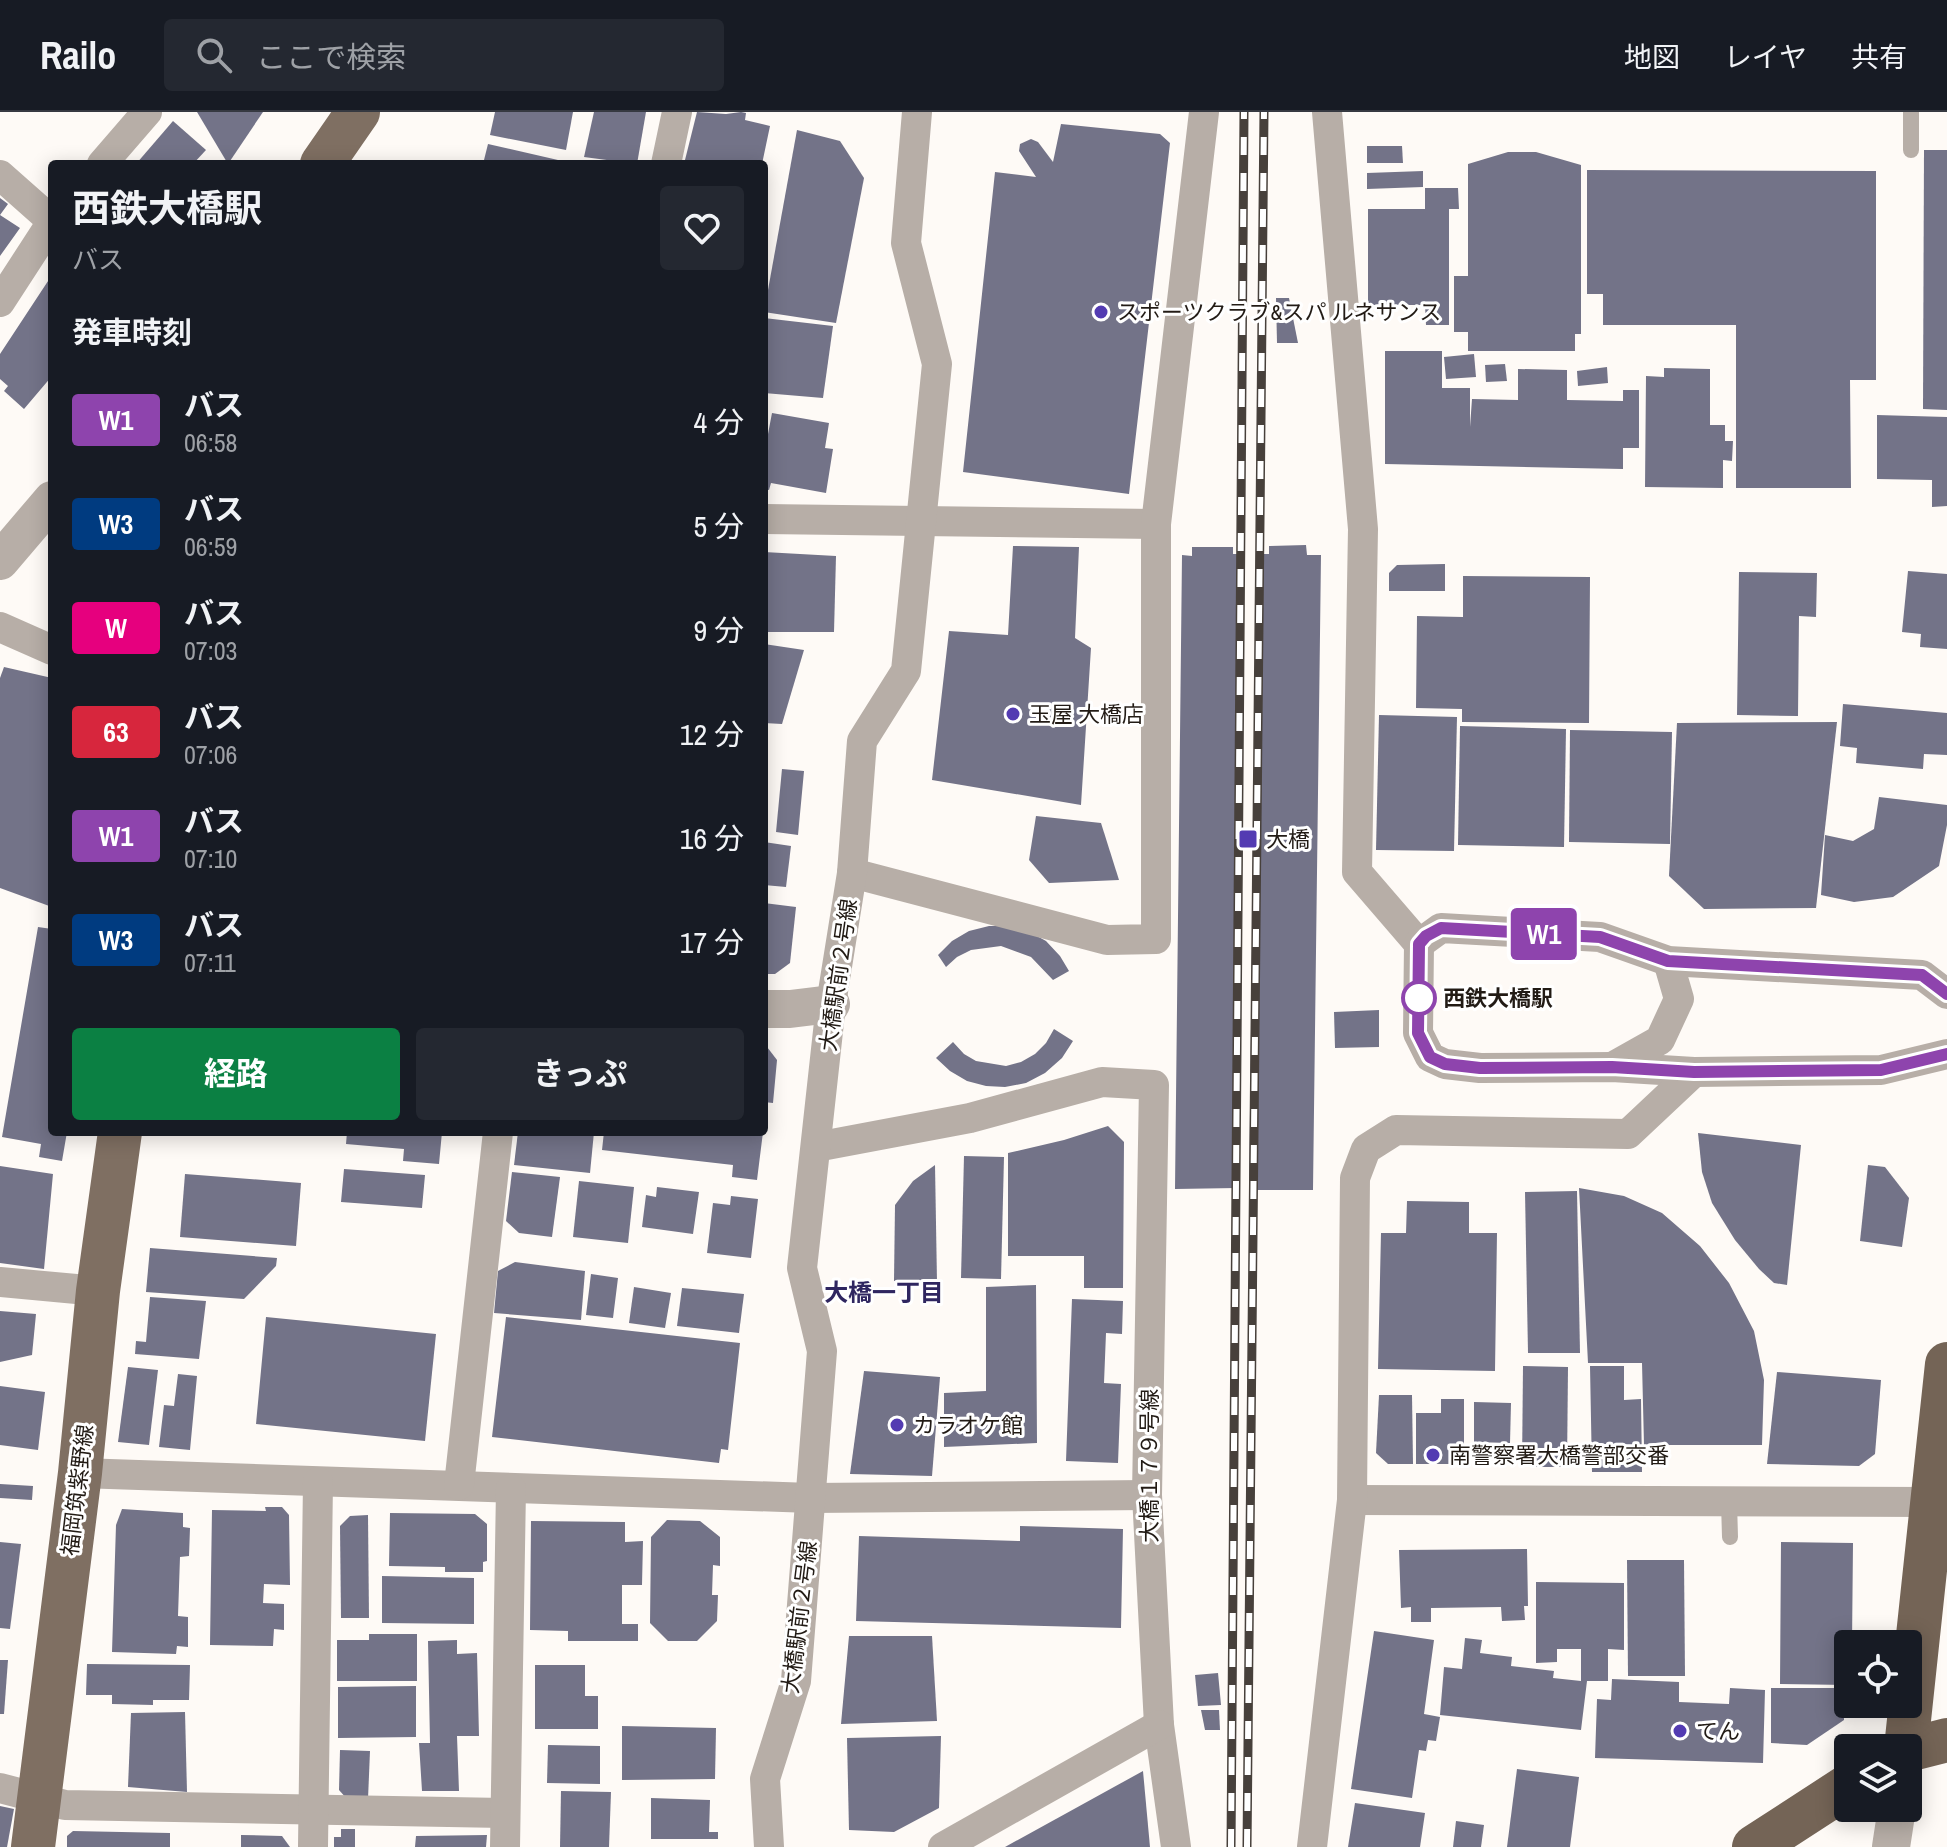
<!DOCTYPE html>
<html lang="ja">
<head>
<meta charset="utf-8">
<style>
	:root { --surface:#171b24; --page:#242831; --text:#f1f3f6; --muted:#9ea1a6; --line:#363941; --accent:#0b8043 }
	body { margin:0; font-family:"Archivo Narrow","Noto Sans JP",sans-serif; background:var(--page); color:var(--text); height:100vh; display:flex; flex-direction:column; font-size:30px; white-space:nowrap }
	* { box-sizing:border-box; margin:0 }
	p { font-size:26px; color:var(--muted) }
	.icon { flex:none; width:44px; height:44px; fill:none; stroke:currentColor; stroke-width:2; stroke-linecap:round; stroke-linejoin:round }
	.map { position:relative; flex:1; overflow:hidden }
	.side { position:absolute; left:48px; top:48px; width:720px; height:976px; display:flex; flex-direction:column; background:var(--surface); border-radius:8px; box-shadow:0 4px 20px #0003 }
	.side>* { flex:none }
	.badge { padding:0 16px; border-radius:6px; font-size:28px; line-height:52px }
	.buttons { position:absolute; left:1834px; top:1518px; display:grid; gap:16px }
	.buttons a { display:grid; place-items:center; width:88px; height:88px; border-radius:8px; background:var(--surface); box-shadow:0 4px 20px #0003; font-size:40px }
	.map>.badge { position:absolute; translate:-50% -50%; box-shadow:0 0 0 4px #fff }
	h2 { padding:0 24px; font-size:30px; line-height:72px }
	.round { display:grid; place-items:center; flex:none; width:84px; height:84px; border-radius:8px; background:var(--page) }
	.overview { display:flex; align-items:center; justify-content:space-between; height:136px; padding:0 24px }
	h1 { font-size:38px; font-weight:700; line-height:60px }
	.primary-button { display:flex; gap:16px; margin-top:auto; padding:16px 24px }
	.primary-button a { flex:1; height:92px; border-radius:8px; background:var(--accent); color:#fff; font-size:32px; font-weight:700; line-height:92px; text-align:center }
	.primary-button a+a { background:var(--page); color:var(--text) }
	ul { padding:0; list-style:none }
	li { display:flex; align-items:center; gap:24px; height:104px; padding:0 24px }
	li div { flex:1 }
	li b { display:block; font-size:30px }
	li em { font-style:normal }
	li .badge { min-width:88px; font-weight:700; text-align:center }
	header { display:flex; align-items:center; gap:48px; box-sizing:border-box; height:112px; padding:0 40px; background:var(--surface); border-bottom:2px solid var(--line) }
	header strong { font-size:38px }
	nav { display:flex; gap:44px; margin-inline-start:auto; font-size:28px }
	.search { width:560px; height:72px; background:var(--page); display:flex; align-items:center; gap:20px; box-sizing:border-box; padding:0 28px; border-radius:8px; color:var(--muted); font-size:30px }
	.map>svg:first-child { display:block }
</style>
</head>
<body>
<header>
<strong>Railo</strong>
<div class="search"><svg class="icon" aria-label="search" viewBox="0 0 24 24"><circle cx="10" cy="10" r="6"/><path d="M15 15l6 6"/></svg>ここで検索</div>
<nav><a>地図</a><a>レイヤ</a><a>共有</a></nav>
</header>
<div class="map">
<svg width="1947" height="1735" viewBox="0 0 1947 1735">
	<rect width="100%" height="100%" fill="#fefaf6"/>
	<g fill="#737388">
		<path d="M197,0H263L228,52Z"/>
		<path d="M495,0H573L566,38L490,23Z"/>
		<path d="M594,0H646L637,52L584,45Z"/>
		<path d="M697,0L726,2L741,0L746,1L745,8L770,14L762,52H684Z"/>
		<path d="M173,9L206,38L193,52H136Z"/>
		<path d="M1061,12L1160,22L1170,31L1129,382L963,360L995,60L1036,65L1019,39L1020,32L1031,27L1038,30L1053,50Z"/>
		<path d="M797,18L840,29L864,66L836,211L764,200Z"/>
		<path d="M488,32L571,51V52H483Z"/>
		<path d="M1367,34H1402L1403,51H1367Z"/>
		<path d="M1924,38H1947V298L1923,297Z"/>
		<path d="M1508,40H1536L1581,53V222H1575V239H1468V220H1454V164H1468V52Z"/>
		<path d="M1587,58L1876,59V268H1850L1851,376H1736V213H1603V182H1587Z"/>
		<path d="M1423,59V75L1367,77V61Z"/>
		<path d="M1425,76H1458L1459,97H1449V213H1426L1425,193H1368V97H1425Z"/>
		<path d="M0,86L8,92L0,103L20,116L0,144Z"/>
		<path d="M52,163V264L24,297L4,279L8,274L0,267V242Z"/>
		<path d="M1276,186H1289L1298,231H1277Z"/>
		<path d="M764,206L833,214L823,286L764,281Z"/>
		<path d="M1385,239H1442V276H1470V315L1472,287L1518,288V257L1567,258V288L1623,289V278H1639V336H1623V357L1385,352Z"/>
		<path d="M1474,242L1476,265L1446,267L1444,245Z"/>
		<path d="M1505,252L1507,269L1486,270L1485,253Z"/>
		<path d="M1607,255L1608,271L1578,274L1577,259Z"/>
		<path d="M1664,256L1710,257V313H1725V329H1733L1732,349L1723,348V376L1645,375L1646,264L1664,265Z"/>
		<path d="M772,301L829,311L825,336L833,337L826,381L771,371L769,378L764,377V343Z"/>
		<path d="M1877,303L1947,305V394L1932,395V368L1877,367Z"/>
		<path d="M1306,433L1307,443H1321L1313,1078H1249L1257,442H1269V434Z"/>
		<path d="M1013,434L1079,435L1075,526L1091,536L1081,693L932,668L949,519L1008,523Z"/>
		<path d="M1192,435H1233V442H1243L1236,1076L1175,1077L1182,443L1192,444Z"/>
		<path d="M764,440L836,444L834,520H764Z"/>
		<path d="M1445,452V479H1389V461L1397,453Z"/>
		<path d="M1908,459L1947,462V537L1920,535L1921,522L1902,520Z"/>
		<path d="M1739,460L1817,461L1816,505L1799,504L1798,604L1737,603Z"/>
		<path d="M1463,464L1590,465L1589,611L1462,610V597L1416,596L1417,504L1463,505Z"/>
		<path d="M764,532L804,538L782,612L764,611Z"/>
		<path d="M4,555L52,566V795L0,776V566Z"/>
		<path d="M1843,592L1947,601V643L1924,642L1923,657L1856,651L1857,636L1840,634Z"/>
		<path d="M1379,603L1457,605L1454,739L1376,738Z"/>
		<path d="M1837,610L1816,796L1704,797L1669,764L1677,611Z"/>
		<path d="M1460,614L1566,617L1564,735L1458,733Z"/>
		<path d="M1570,618L1672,620L1670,732L1569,730Z"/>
		<path d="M782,657L804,659L798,723L776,720Z"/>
		<path d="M1879,685L1947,693V713L1939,754L1893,785L1854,790L1821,783L1825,723L1853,729L1874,717Z"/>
		<path d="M1036,704L1101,711L1119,768L1049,771L1029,748Z"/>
		<path d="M764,730L791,734L786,775L764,773Z"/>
		<path d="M764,791L796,795L790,851L775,862H764Z"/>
		<path d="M989,814H1009L1028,819L1046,829L1060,844L1069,859L1053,868L1031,845L1001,834L971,838L957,845L946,855L938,843L952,829L969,819Z"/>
		<path d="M38,815L52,817V1020H67L62,1049L39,1045L41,1032L2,1025Z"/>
		<path d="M1379,898V935L1335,936L1334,900Z"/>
		<path d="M1054,917L1073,929L1062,946L1045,961L1026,971L1005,975L986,974L967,969L950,959L936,946L953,930L964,942L976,949L1006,954L1021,950L1035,942L1046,931Z"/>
		<path d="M764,931L777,948L773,991L764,990Z"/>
		<path d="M1108,1014L1124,1030L1123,1176H1084V1144H1008V1041L1064,1028Z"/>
		<path d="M347,1020H442L439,1052L403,1049L404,1037L346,1032Z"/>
		<path d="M518,1020H594L590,1061L514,1053Z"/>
		<path d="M604,1020H763L757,1068L732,1065L733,1053L602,1038Z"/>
		<path d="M1698,1021L1801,1033L1787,1173L1774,1171L1759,1157L1735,1128L1712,1091L1702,1060Z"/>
		<path d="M964,1044L1004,1045L1001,1167L961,1166Z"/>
		<path d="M935,1053L937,1170L894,1169L895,1093L913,1069Z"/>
		<path d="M1868,1053L1885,1055L1909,1086L1902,1135L1860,1129Z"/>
		<path d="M0,1054L53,1062L44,1157L0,1151Z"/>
		<path d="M344,1057L425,1063L422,1096L341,1090Z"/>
		<path d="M512,1060L560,1065L552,1125L519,1121L506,1109Z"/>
		<path d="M185,1062L301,1071L296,1134L180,1125Z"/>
		<path d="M579,1069L634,1075L628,1131L573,1125Z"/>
		<path d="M657,1075L699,1080L693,1122L642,1115L646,1083L656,1085Z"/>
		<path d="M1579,1076L1624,1084L1662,1101L1700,1134L1729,1171L1754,1219L1764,1268L1762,1333H1644L1642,1251H1588Z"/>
		<path d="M1577,1079L1580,1241H1528L1525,1080Z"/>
		<path d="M731,1084L758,1087L751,1146L707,1141L713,1091L730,1093Z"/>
		<path d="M1407,1089L1469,1090V1121H1497L1495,1259L1378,1257L1381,1121H1406Z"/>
		<path d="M150,1136L277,1146L276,1154L244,1187L146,1180Z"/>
		<path d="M515,1150L585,1159L581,1208L494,1201L498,1159Z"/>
		<path d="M591,1162L618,1166L613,1206L586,1203Z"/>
		<path d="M1036,1173L1037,1331L944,1335V1281L986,1279V1175Z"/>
		<path d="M634,1175L671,1181L665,1216L629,1211Z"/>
		<path d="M682,1176L744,1182L739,1221L677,1214Z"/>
		<path d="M150,1185L206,1189L199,1247L135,1242L136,1229L146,1230Z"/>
		<path d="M1072,1187L1123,1189L1122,1222L1106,1221L1104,1271L1121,1272L1118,1351L1066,1349Z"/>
		<path d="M0,1199L36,1202L32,1243L0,1250Z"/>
		<path d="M266,1205L436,1222L425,1329L256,1312Z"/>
		<path d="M506,1205L740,1231L728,1338L721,1337L719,1351L492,1325Z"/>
		<path d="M1523,1254L1568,1255L1567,1355H1522Z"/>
		<path d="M1590,1254H1624V1288L1641,1287L1642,1360H1592Z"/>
		<path d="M128,1255L158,1258L149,1333L118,1330Z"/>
		<path d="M864,1259L940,1265L932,1364L850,1362Z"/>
		<path d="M1777,1260L1881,1268L1875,1342L1859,1354L1767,1352Z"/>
		<path d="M178,1262L197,1264L190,1338L159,1335L164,1293L174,1294Z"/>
		<path d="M0,1274L45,1280L38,1338L0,1333Z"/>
		<path d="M1379,1283H1412L1413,1352H1388L1376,1341Z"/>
		<path d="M1441,1287H1464V1352H1416V1301H1441Z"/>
		<path d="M1474,1290L1511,1291L1510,1331L1474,1330Z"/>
		<path d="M0,1372L33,1374L32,1388L0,1386Z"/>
		<path d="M265,1395H282L289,1403L290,1473L264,1472L263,1491L284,1492V1518L274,1517L273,1534L210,1533L212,1398L266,1399Z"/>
		<path d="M122,1397L183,1401V1415L190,1416L189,1444L180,1445L178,1504L188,1505V1535L177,1534L176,1542L112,1540L116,1413Z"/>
		<path d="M390,1401L475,1402L487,1412V1449L483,1450V1460H445V1455L389,1454Z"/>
		<path d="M368,1403L369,1506H341L340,1414L350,1404Z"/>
		<path d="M667,1408L700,1409L720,1425V1454L713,1453L712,1483H718L717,1509L697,1529H668L650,1511L651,1425Z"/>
		<path d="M531,1409L625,1410V1430L643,1429L642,1473H622V1512H638V1529H568V1519L530,1518Z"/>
		<path d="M1020,1414L1123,1417L1121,1516L856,1509L859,1424L1020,1429Z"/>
		<path d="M0,1430L21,1432L10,1517L0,1516Z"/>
		<path d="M1781,1430L1853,1431L1852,1532H1848V1573L1780,1572Z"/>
		<path d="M1527,1437L1528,1494H1524L1525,1508L1502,1509L1501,1495L1431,1496V1510H1411V1495L1401,1496L1399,1438Z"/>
		<path d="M1627,1448H1684L1685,1564H1628Z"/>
		<path d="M382,1464L474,1466V1512L382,1511Z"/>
		<path d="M1536,1470L1624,1471V1538L1608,1537V1569H1587L1581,1618L1440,1603L1444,1555L1462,1557L1465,1526L1482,1528L1480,1541L1512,1545L1511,1554L1554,1559L1553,1566L1581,1569V1537H1557V1550L1536,1551Z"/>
		<path d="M1374,1519L1434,1528L1424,1602L1440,1605L1436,1629L1428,1628L1426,1639L1419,1638L1412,1686L1351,1677Z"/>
		<path d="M369,1522H417V1569H337V1528H369Z"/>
		<path d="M849,1524H932L937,1609L841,1612Z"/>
		<path d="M457,1528V1542L477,1541L479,1624H457L459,1679H422L419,1631H430L428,1529Z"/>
		<path d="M0,1548H8L4,1602H0Z"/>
		<path d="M87,1552L190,1553L189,1588H153V1593L112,1592V1583H86Z"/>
		<path d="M535,1553H585V1584H598V1617H535Z"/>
		<path d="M1218,1561L1221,1593L1198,1594L1195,1563Z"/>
		<path d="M1612,1567L1679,1570V1590L1729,1592L1730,1576L1765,1578L1763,1651L1595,1646L1597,1587L1611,1588Z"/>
		<path d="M416,1574V1625L338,1626V1575Z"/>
		<path d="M1771,1576H1843L1844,1608L1807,1633L1771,1631Z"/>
		<path d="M1201,1598H1219L1220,1618H1205Z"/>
		<path d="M185,1600L187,1680L128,1675L131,1601Z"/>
		<path d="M622,1614L716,1616L715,1667L622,1668Z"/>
		<path d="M941,1624L939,1696L894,1720L849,1718L847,1626Z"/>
		<path d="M548,1633L600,1634V1672L547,1671Z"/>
		<path d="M340,1638L370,1639L368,1687H347L339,1678Z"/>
		<path d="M1517,1657L1579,1665L1570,1735H1507Z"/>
		<path d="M1143,1659L1150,1735H1005Z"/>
		<path d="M561,1679L611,1680L609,1735H560Z"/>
		<path d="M651,1686L710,1688L709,1720H718V1727H651Z"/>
		<path d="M1355,1691L1425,1701L1420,1735H1348Z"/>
		<path d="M0,1694L14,1697L7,1735H0Z"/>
		<path d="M1456,1709L1484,1713L1481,1735H1453Z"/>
		<path d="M341,1717H355V1735H334V1725H341Z"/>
		<path d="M73,1719L170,1721V1735H67V1724Z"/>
		<path d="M241,1723L282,1724L290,1735H241Z"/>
		<path d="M487,1723L486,1735H415L416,1724Z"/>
	</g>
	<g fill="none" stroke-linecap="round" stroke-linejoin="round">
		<g stroke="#b7aea7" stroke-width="16">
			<path d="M1911,38V0"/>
			<path d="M1729,1390L1730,1425"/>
		</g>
		<g stroke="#b7aea7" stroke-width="30">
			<path d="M1327,0L1363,417L1357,760L1419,832"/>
			<path d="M102,52L147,0"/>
			<path d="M666,52L677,0"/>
			<path d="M0,63L52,109"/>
			<path d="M0,190L52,110"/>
			<path d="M764,407L1156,412"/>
			<path d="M0,515L52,538"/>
			<path d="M852,761L1107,828L1156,827V412L1204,0"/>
			<path d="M1947,882L1922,863L1668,849L1600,825L1441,816L1419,832L1418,921L1430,945L1445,952L1480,956L1612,955L1694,960L1881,958L1947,942"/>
			<path d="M1612,955L1660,928L1679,887L1668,849"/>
			<path d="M816,1035L970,1006L1102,970L1154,973L1147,1383L1159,1613L1176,1735"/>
			<path d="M0,1170L98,1179"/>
			<path d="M80,1361L811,1386L1147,1383"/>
			<path d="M459,1373L498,1020"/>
			<path d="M1352,1388L1931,1390"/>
			<path d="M0,1676L65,1693L504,1701"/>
			<path d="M313,1735L318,1370"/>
			<path d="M505,1735L511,1377"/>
			<path d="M769,1735L765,1667L796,1569L822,1239L802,1156L831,892L852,761L862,629L906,559L937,252L906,131L917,0"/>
			<path d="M943,1735L1159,1613"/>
			<path d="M1312,1735L1352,1388L1355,1066L1366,1037L1396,1018L1628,1022L1694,960"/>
		</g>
		<g stroke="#b7aea7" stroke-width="38">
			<path d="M0,449L52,388"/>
			<path d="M764,897H790L831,892"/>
			<path d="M1891,1735L1897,1696"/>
		</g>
		<g stroke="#7f6f62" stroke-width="44">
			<path d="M322,52L358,0"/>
			<path d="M33,1735L80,1361L98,1179L120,1020"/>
		</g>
		<g stroke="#746456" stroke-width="44">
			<path d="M1906,1636L1947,1252"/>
			<path d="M1908,1638L1947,1628"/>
			<path d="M1754,1735L1848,1674"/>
		</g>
		<g stroke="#47403b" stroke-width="9">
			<g id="rail">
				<path d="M1231,1735L1244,0"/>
				<path d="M1247,1735L1264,0"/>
			</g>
		</g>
		<use href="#rail" stroke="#fff" stroke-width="6" stroke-dasharray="18" stroke-linecap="butt"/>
	</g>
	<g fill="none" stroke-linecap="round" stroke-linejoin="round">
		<g stroke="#fff" stroke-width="18">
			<path id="line" d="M1947,882L1922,863L1668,849L1600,825L1441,816L1426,824L1419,832L1418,921L1430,945L1445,952L1480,956L1612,955L1694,960L1881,958L1947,942"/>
		</g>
		<use href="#line" stroke="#8e44ad" stroke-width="12"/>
	</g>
	<g fill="#533bb2" stroke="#fff" stroke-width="3">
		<circle cx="1101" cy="200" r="8"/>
		<circle cx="1013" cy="602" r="8"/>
		<rect x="1238" y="717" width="20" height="20" rx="4"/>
		<circle cx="897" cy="1313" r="8"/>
		<circle cx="1433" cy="1343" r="8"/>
		<circle cx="1680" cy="1619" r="8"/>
	</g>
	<circle fill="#fff" stroke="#8e44ad" stroke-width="4" cx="1419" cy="886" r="16"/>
	<g text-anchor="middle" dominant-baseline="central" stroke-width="6" stroke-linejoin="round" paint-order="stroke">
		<g font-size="22" fill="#221b15" stroke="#fff" text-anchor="start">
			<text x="1117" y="200">スポーツクラブ&amp;スパ ルネサンス</text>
			<text x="1029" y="602">玉屋 大橋店</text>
			<text x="1266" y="727">大橋</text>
			<text x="913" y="1313">カラオケ館</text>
			<text x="1449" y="1343">南警察署大橋警部交番</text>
			<text x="1696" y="1619">てん</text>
		</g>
		<g font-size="22" fill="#221b15" stroke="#fff">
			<text transform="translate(838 863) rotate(-82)">大橋駅前２号線</text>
			<text transform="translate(1149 1354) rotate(-90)">大橋１７９号線</text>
			<text transform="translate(77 1378) rotate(-83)">福岡筑紫野線</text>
			<text transform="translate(799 1505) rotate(-83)">大橋駅前２号線</text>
		</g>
		<g font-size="22" font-weight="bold" fill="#221b15" stroke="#fff" text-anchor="start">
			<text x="1443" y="886">西鉄大橋駅</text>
		</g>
		<g font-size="24" font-weight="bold" fill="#2f2660" stroke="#fff">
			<text x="884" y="1180">大橋一丁目</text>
		</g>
	</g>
</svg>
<div class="buttons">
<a><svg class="icon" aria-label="locate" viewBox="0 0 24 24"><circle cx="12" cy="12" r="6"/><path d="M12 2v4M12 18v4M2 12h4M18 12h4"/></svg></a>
<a><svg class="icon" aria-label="layers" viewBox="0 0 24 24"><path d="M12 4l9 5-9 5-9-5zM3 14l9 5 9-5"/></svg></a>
</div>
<b class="badge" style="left:1544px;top:822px;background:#8e44ad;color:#fff">W1</b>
<section class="side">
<div class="overview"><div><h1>西鉄大橋駅</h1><p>バス</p></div><a class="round"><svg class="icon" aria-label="heart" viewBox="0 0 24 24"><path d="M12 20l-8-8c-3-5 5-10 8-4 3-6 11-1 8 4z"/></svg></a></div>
<h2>発車時刻</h2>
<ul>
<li><span class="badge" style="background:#8e44ad;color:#fff">W1</span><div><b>バス</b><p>06:58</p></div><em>4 分</em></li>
<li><span class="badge" style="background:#003b80;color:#fff">W3</span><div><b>バス</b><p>06:59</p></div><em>5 分</em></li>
<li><span class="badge" style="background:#e6007e;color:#fff">W</span><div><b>バス</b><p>07:03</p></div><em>9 分</em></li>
<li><span class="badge" style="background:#d7263d;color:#fff">63</span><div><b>バス</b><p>07:06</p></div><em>12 分</em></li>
<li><span class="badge" style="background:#8e44ad;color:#fff">W1</span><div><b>バス</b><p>07:10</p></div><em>16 分</em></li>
<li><span class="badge" style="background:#003b80;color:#fff">W3</span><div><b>バス</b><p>07:11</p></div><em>17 分</em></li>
</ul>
<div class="primary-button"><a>経路</a><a>きっぷ</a></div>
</section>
</div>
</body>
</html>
